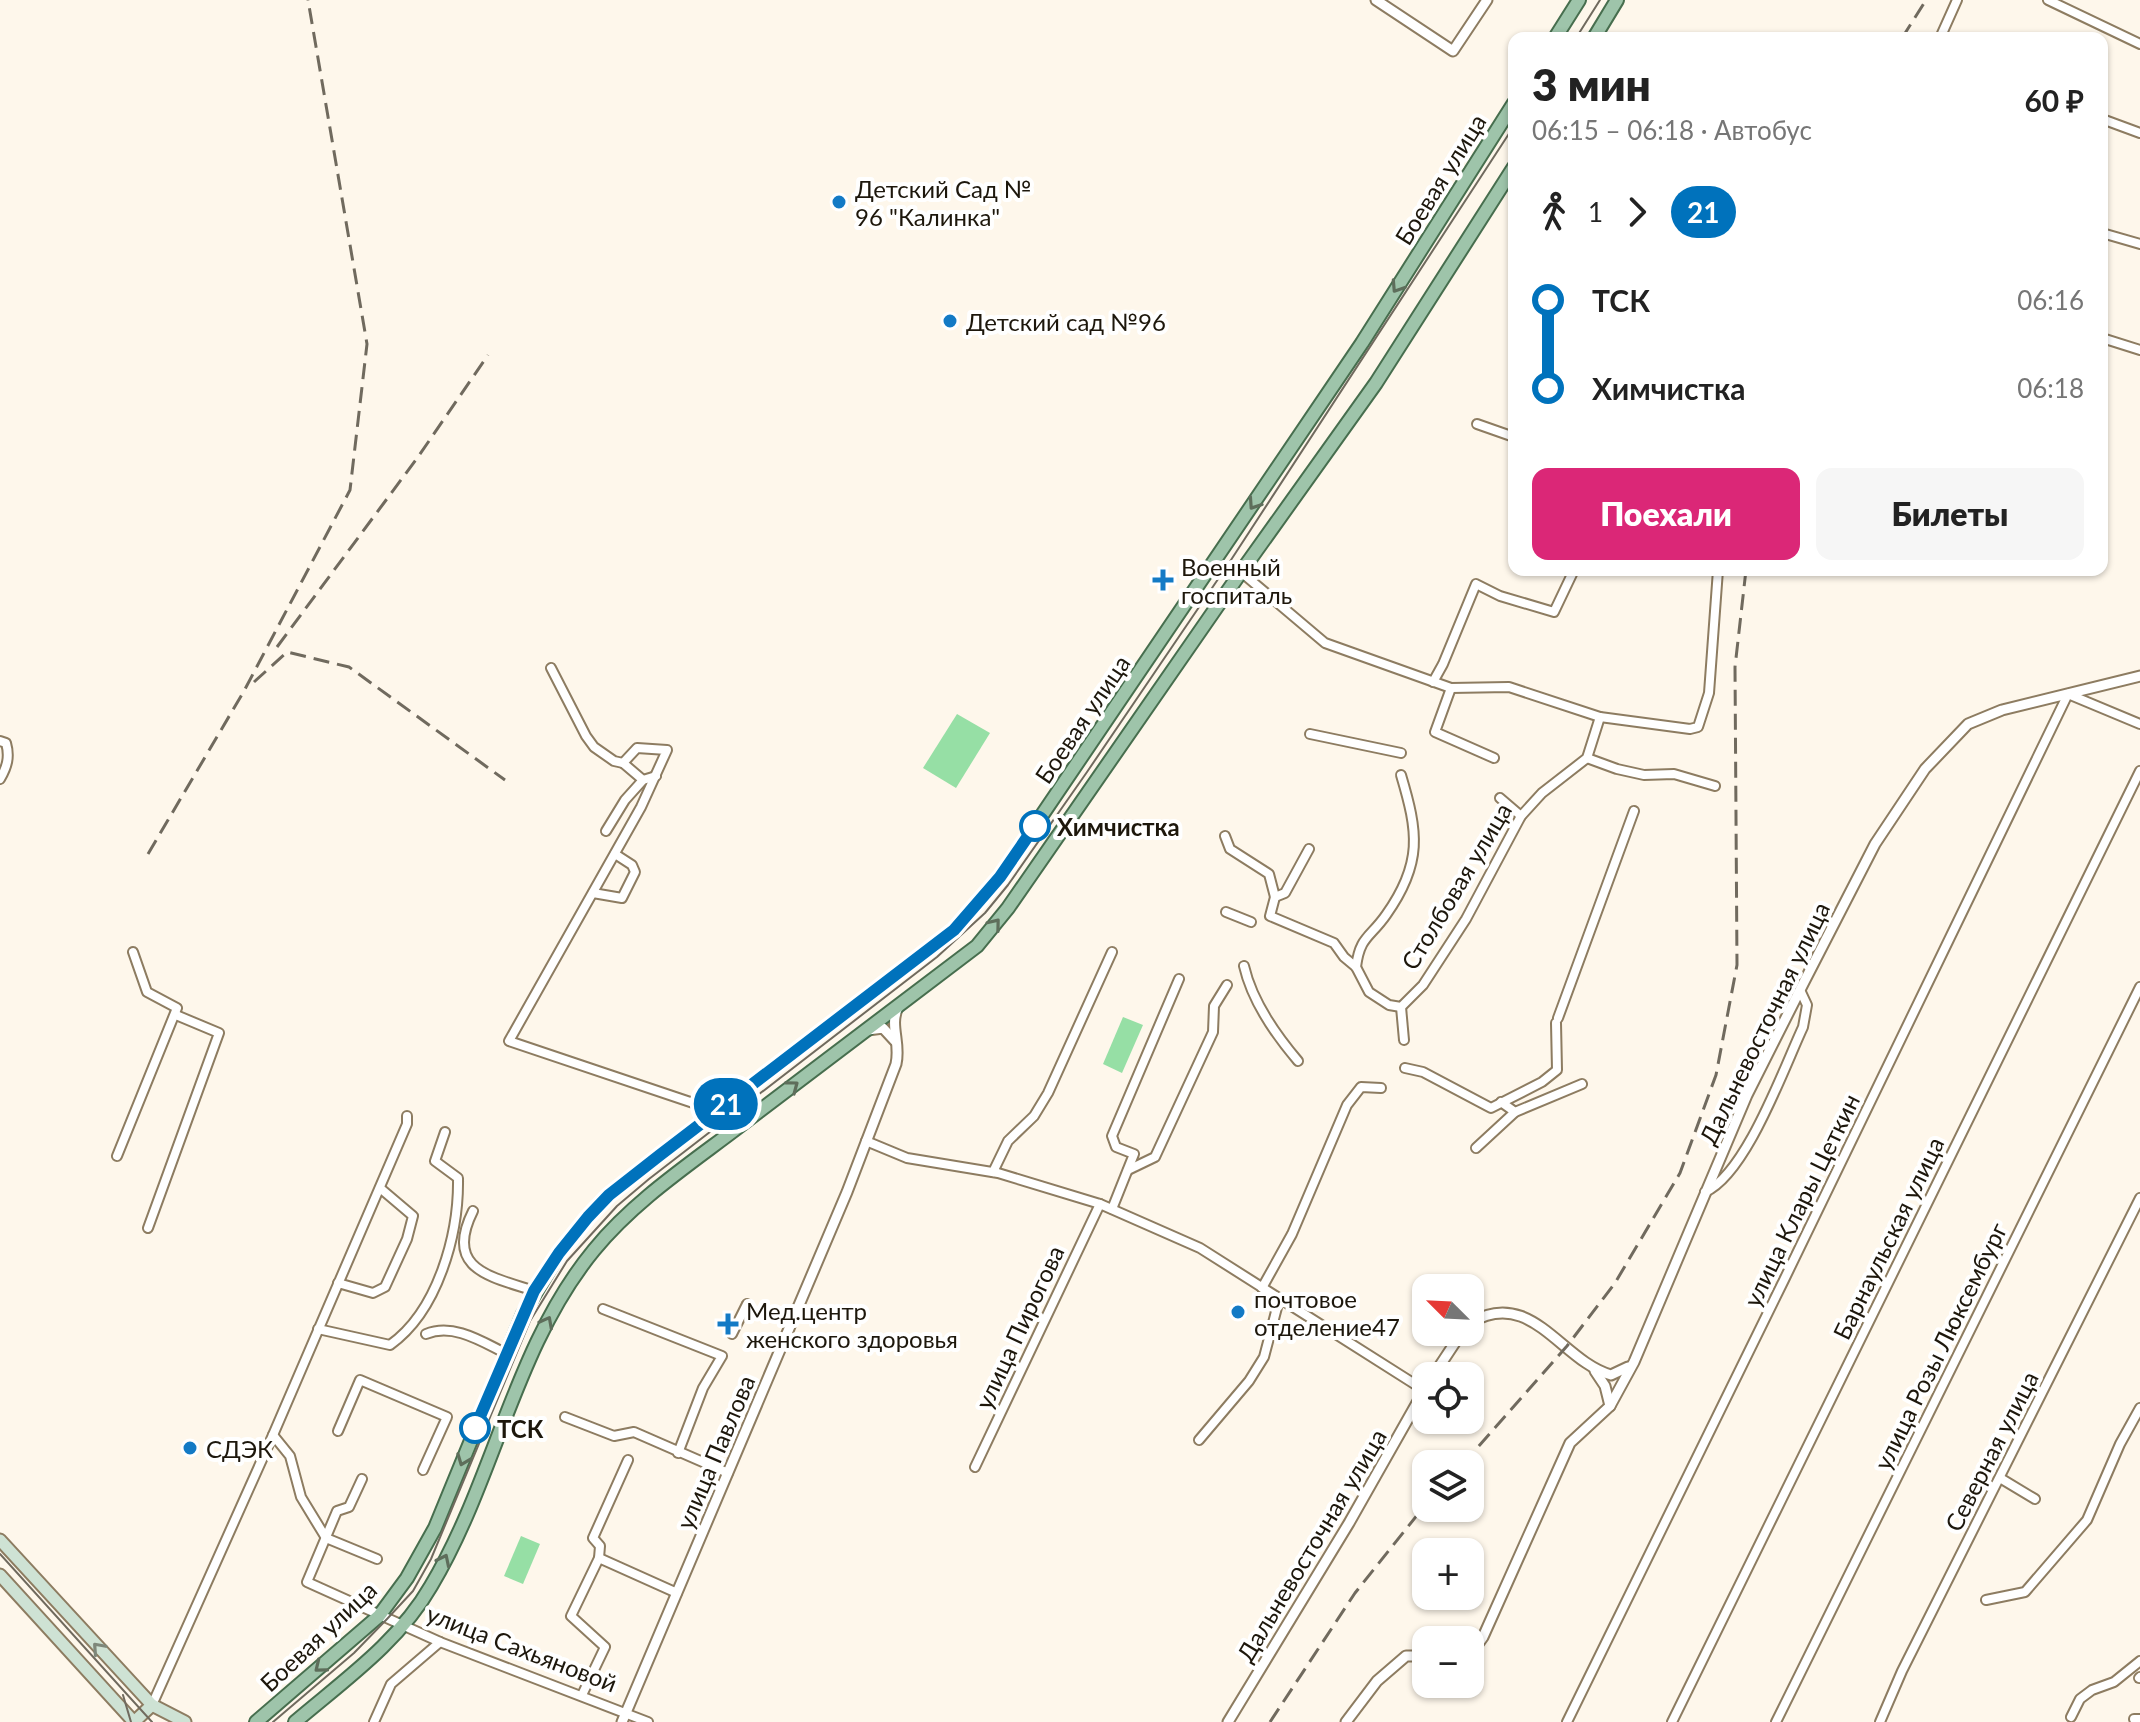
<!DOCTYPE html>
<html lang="ru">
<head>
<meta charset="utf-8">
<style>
	:root { --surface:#fff; --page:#f6f6f6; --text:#222; --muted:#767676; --accent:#db2777 }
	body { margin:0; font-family:Lato,sans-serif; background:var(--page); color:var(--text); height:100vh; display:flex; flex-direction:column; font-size:30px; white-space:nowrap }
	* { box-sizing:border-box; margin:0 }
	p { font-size:26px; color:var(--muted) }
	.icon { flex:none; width:44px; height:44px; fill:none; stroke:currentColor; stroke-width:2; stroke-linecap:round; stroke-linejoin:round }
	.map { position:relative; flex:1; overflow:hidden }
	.panel { position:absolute; left:1508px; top:32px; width:600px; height:544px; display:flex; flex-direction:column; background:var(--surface); border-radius:16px; box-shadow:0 2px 6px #0004 }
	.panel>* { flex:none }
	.badge { padding:0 16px; border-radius:26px; font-size:28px; line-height:52px }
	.needle { width:52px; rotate:294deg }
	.buttons { position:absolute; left:1412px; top:1274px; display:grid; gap:16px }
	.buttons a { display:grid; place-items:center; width:72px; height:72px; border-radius:16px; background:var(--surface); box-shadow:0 2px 6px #0004; font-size:40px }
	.map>.badge { position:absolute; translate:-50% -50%; box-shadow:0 0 0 4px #fff }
	.legs { display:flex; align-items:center; gap:12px; height:88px; padding:0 24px; font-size:26px }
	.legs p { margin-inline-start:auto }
	.overview { display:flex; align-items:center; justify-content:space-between; height:136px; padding:0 24px }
	h1 { font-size:44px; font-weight:800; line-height:60px }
	.action { display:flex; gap:16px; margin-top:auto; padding:16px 24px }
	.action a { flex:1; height:92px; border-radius:16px; background:var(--accent); color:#fff; font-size:32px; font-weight:800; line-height:92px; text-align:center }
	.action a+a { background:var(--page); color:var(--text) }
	ul { padding:0 24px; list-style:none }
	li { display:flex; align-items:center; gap:28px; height:88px; font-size:30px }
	li i { display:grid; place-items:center; width:12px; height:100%; margin:0 10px; background:currentColor }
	li i::after { content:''; width:20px; height:20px; margin:-10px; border:6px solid; border-radius:50%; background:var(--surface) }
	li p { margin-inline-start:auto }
	li:first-child i { background:linear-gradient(#0000 50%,currentColor 0) }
	li:last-child i { background:linear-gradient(currentColor 50%,#0000 0) }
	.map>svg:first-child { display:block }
</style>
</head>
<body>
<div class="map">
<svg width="2140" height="1722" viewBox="0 0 2140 1722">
	<rect width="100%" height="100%" fill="#fef7eb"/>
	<g fill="#96dfa5">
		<path d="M957,714L990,733L956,788L923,768Z"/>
		<path d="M1123,1017L1143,1025L1122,1073L1103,1064Z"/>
		<path d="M521,1536L540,1544L523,1584L504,1576Z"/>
	</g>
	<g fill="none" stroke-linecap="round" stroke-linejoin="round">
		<g stroke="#8d7c61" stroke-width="12">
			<g id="minor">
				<path d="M2048,0L2140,44"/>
				<path d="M1940,38L1957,0"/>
				<path d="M2102,119L2140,133"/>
				<path d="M2102,233L2140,244"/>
				<path d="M2102,338L2140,350"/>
				<path d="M1477,424L1514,437"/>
				<path d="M1241,572L1325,643L1451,688L1435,732L1494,758"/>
				<path d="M551,668L586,736L594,747L614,761L623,763L643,780"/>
				<path d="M1433,682L1443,664L1476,584L1500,596L1554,612L1574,570"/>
				<path d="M1451,688L1509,687L1600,717L1690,729L1698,727L1709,693L1718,570"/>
				<path d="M1310,734L1401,753"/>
				<path d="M0,741L6,743C10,757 7,767 0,779"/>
				<path d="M1587,758L1617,769L1644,775L1674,774L1715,786"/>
				<path d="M623,763L637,748L667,750L641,807L509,1041L717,1111"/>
				<path d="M1500,798L1521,816"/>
				<path d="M606,831L625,800L643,780L656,776"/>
				<path d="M1225,836L1230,849L1269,874L1275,897L1270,916L1334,943L1344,957L1356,967L1369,992L1389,1005L1401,1007L1423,985L1466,919L1521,816L1542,793L1587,758L1600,717"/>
				<path d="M593,893L622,898L635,872L632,865L615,854"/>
				<path d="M1275,897L1285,893L1309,849"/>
				<path d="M1226,912L1251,922"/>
				<path d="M1244,966C1252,1001 1275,1034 1298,1061"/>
				<path d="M1356,967C1360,936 1370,938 1386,915C1423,863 1418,832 1401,775"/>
				<path d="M1401,1007L1404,1040"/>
				<path d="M1558,1018L1634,811"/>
				<path d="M1405,1068L1423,1072L1491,1108L1542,1082L1557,1070L1556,1023"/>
				<path d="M1501,1102L1515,1112L1582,1084"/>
				<path d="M866,1141L907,1158L998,1173L1100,1204L1200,1248L1424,1390"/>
				<path d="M1476,1148L1515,1112"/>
				<path d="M117,1156L177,1008L147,992L133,952"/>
				<path d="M1128,1170L1155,1157L1213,1032L1214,1006L1227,985"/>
				<path d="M993,1172L1008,1141L1034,1116L1048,1093L1112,952"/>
				<path d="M1705,1192C1746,1174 1783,1070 1803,1027L1807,1005L1800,990"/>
				<path d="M1112,1209L1134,1154L1116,1147L1112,1136L1179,979"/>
				<path d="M473,1211C444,1269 489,1276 534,1291"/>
				<path d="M148,1228L219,1033L176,1015"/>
				<path d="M338,1283L373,1293L385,1287L407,1239L413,1216L380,1188"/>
				<path d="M1262,1288L1292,1234L1347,1105L1361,1087L1381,1088"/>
				<path d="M603,1309L722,1356L703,1388L678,1453"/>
				<path d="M318,1329L390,1345C438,1311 459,1234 458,1178L435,1161L445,1132"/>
				<path d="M426,1334C453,1323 481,1341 505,1353"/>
				<path d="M732,1334L747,1304"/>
				<path d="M565,1417L614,1436L634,1432L728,1473"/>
				<path d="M338,1431L360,1380L447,1417L423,1470"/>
				<path d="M273,1435L290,1456L301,1497L326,1538L377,1559"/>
				<path d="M1199,1440L1249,1381L1264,1357L1279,1300"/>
				<path d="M975,1467L1100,1204"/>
				<path d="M2000,1478L2035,1499"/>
				<path d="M362,1479L349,1507L337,1511L307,1582L440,1642L648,1722"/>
				<path d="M599,1558L600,1546L593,1538L628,1460"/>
				<path d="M1986,1600L2025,1592L2087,1520L2120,1444L2140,1408"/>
				<path d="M2139,1678L2140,1677"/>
				<path d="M582,1695L605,1647L571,1616L599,1558L677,1593"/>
				<path d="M152,1705L273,1435L407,1124V1116"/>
				<path d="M2071,1717L2080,1699L2092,1690L2114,1682L2140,1661"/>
				<path d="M2134,1719H2140"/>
				<path d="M374,1722L391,1684L440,1642"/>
				<path d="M1567,1722L1784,1280L2068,694L2140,724"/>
				<path d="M1672,1722L2140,771"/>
				<path d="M1776,1722L2140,987"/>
				<path d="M1880,1722L1902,1671L2140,1198"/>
			</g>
		</g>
		<g stroke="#8d7c61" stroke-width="13">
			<g id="tertiary">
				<path d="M1376,0L1453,51L1487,0"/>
				<path d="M868,1030L883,1028L895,1041"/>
				<path d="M1470,1323C1531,1286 1561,1361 1611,1375L1628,1367"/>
				<path d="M1595,1371L1605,1386L1610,1406"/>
				<path d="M1433,1376L1462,1332"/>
				<path d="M1470,1655L1483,1637L1570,1443L1610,1406L1634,1362L1747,1095L1803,984L1875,844L1925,769L1968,724L2002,710L2140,676"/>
				<path d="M622,1722L847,1192L896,1064C901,1042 889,1026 898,1007"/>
				<path d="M1228,1722L1349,1523L1426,1387"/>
				<path d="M1346,1722L1377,1681L1406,1656H1426"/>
			</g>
		</g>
		<g stroke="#8d7c61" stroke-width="15">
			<g id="secondary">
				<path d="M0,1540L152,1705L185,1722"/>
				<path d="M0,1575L134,1722"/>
				<path d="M134,1722L152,1705"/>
			</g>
		</g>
		<g stroke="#476e4e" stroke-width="16">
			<g id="primary">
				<path d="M1555,38L1579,0"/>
				<path d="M1594,38L1617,0"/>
				<path d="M256,1722L379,1616L407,1578L435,1528L523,1314L559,1253L588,1217L609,1195L660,1155L954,930L1000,877L1362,343L1514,103"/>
				<path d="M295,1722C343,1681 399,1642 431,1586C495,1479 514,1347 594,1250C635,1200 690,1164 741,1125C820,1065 899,1006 977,946L1008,908L1241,572L1376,383L1514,167"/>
			</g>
		</g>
		<use href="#minor" stroke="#fff" stroke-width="8"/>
		<use href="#tertiary" stroke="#fff" stroke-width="9"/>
		<use href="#secondary" stroke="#cee2d4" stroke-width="11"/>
		<use href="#primary" stroke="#9ec4aa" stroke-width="12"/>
		<g stroke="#706a5e" stroke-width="2">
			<path d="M1576,38L1600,0"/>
			<path d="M0,1554L152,1722"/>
			<path d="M123,1695L131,1722"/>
			<path d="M273,1722L354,1653L387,1619L413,1591L431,1559L530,1321L567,1261L617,1206L649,1179L937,957L985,913L1008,885L1087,772L1229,563L1514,126"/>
		</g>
		<g stroke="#706a5e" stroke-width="3" stroke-dasharray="16 8" stroke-linecap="butt">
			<path d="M1902,38L1926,0"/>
			<path d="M277,647L418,457L488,355"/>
			<path d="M254,682L287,652L349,667L505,780"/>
			<path d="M148,854L244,691L350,490L367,344L308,0"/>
			<path d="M1463,1464L1567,1346L1615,1283L1680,1173L1716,1075L1737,965L1735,667L1746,570"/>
			<path d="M1270,1722L1355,1593L1426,1504"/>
		</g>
	</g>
	<defs><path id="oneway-chevron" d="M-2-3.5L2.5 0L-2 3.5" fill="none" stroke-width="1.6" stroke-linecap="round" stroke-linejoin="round" transform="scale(2)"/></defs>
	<g stroke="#5e6e5b">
		<use href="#oneway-chevron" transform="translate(1397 287) rotate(123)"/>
		<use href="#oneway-chevron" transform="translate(1254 504) rotate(124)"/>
		<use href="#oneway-chevron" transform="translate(995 924) rotate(-51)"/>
		<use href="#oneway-chevron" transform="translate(793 1086) rotate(-37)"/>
		<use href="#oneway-chevron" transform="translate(547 1322) rotate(-62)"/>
		<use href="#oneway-chevron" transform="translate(463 1460) rotate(111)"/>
		<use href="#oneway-chevron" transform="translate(444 1560) rotate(-64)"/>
		<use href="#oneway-chevron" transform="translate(320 1667) rotate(141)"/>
	</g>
	<use stroke="#7e877a" href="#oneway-chevron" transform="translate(98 1648) rotate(-132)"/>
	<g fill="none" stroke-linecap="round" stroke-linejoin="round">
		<g stroke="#fff" stroke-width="18">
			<path id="line-1" d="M475,1428L534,1291L559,1253L588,1217L609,1195L660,1155L954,930L1000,877L1035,826"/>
		</g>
		<use href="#line-1" stroke="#0072bc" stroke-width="12"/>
	</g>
	<g fill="#137ac5" stroke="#fff" stroke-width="3">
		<circle cx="839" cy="202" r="8"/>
		<circle cx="950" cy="321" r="8"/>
		<path d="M1159 568h8v8h8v8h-8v8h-8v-8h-8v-8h8z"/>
		<circle cx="1238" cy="1312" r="8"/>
		<path d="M724 1312h8v8h8v8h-8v8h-8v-8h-8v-8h8z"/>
		<circle cx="190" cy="1448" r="8"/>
	</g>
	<g fill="#fff" stroke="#0072bc" stroke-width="4">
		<circle cx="1035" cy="826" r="14"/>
		<circle cx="475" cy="1428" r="14"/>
	</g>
	<g text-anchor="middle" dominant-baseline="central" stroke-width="8" stroke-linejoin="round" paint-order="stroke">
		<g font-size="24" fill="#1d170c" stroke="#fff">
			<text transform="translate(1440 179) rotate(-58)">Боевая улица</text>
			<text transform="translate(1082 719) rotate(-56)">Боевая улица</text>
			<text transform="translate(1456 886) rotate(-59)">Столбовая улица</text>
			<text transform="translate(1764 1023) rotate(-64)">Дальневосточная улица</text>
			<text transform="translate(1801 1200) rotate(-64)">улица Клары Цеткин</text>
			<text transform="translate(1888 1238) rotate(-64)">Барнаульская улица</text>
			<text transform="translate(1019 1327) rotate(-65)">улица Пирогова</text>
			<text transform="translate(1940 1346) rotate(-64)">улица Розы Люксембург</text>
			<text transform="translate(1991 1451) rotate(-63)">Северная улица</text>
			<text transform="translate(715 1452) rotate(-67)">улица Павлова</text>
			<text transform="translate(1311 1545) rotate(-59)">Дальневосточная улица</text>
			<text transform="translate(318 1636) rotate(-43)">Боевая улица</text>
			<text transform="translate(522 1648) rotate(21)">улица Сахьяновой</text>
		</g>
		<g font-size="24" fill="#1d170c" stroke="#fff" text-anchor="start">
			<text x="855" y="188">Детский Сад №<tspan x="855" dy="28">96 "Калинка"</tspan></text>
			<text x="966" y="321">Детский сад №96</text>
			<text x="1181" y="566">Военный<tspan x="1181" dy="28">госпиталь</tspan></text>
			<text x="1254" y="1298">почтовое<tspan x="1254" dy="28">отделение47</tspan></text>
			<text x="746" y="1310">Мед.центр<tspan x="746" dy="28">женского здоровья</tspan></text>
			<text x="206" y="1448">СДЭК</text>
		</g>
		<g font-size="24" font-weight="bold" fill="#1d170c" stroke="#fff" text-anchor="start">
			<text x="1057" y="826">Химчистка</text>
			<text x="497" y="1428">ТСК</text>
		</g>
	</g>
</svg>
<div class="buttons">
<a><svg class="needle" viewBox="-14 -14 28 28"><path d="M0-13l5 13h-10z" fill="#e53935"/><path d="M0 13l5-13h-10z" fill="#767676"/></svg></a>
<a><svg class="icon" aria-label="locate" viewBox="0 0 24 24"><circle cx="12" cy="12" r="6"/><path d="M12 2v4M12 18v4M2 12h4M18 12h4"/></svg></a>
<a><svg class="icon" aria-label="layers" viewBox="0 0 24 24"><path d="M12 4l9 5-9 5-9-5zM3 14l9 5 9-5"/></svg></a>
<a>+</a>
<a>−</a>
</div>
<b class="badge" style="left:726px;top:1104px;background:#0072bc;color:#fff">21</b>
<section class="panel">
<div class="overview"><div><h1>3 мин</h1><p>06:15 – 06:18 · Автобус</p></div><b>60 ₽</b></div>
<div class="legs"><svg class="icon" aria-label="walk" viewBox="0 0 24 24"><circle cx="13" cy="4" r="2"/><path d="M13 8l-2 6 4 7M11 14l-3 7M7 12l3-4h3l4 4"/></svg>1<svg class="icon" aria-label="forward" viewBox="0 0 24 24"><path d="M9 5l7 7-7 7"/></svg><b class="badge" style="background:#0072bc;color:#fff">21</b></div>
<ul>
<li><i style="color:#0072bc"></i><b>ТСК</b><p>06:16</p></li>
<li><i style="color:#0072bc"></i><b>Химчистка</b><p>06:18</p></li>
</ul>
<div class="action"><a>Поехали</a><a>Билеты</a></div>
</section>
</div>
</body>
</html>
